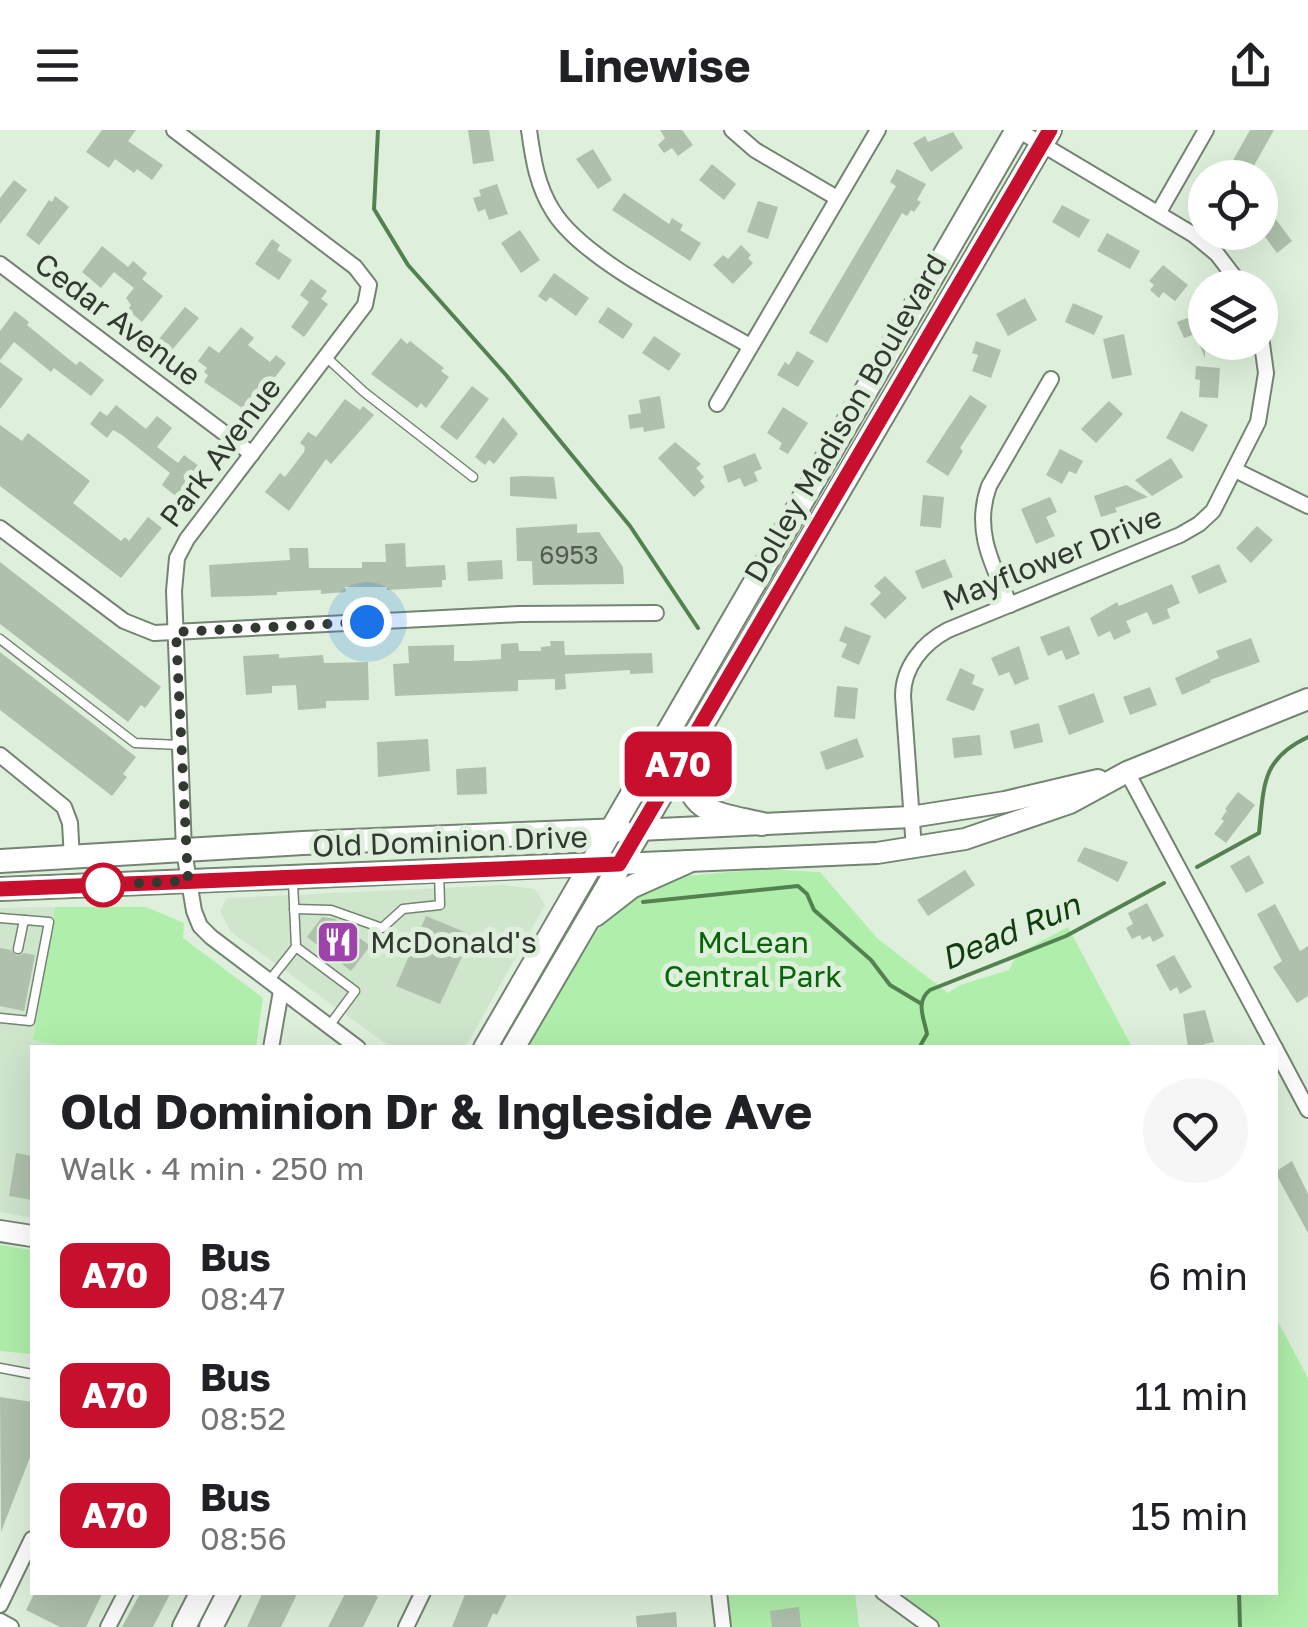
<!DOCTYPE html>
<html lang="en">
<head>
<meta charset="utf-8">
<style>
	:root { --surface:#fff; --page:#f6f6f6; --text:#202124; --muted:#757577 }
	body { margin:0; font-family:"Golos Text",sans-serif; background:var(--page); color:var(--text); height:100vh; display:flex; flex-direction:column; font-size:38px; white-space:nowrap }
	* { box-sizing:border-box; margin:0 }
	p { font-size:32px; color:var(--muted) }
	.icon { flex:none; width:55px; height:55px; fill:none; stroke:currentColor; stroke-width:2; stroke-linecap:round; stroke-linejoin:round }
	.map { position:relative; flex:1; overflow:hidden }
	.details { position:absolute; left:30px; top:915px; width:1248px; height:550px; display:flex; flex-direction:column; background:var(--surface); border-radius:0px; box-shadow:0 10px 40px #0002 }
	.details>* { flex:none }
	.badge { padding:0 20px; border-radius:15px; font-size:35px; line-height:65px }
	.controls { position:absolute; left:1188px; top:30px; display:grid; gap:20px }
	.controls a { display:grid; place-items:center; width:90px; height:90px; border-radius:50%; background:var(--surface); box-shadow:0 10px 40px #0002; font-size:50px }
	.you { position:absolute; width:50px; height:50px; margin:-25px; border:8px solid #fff; border-radius:50%; background:#1a73e8; box-shadow:0 0 0 15px #1a73e833 }
	.map>.badge { position:absolute; translate:-50% -50%; box-shadow:0 0 0 5px #fff }
	.round { display:grid; place-items:center; flex:none; width:105px; height:105px; border-radius:52px; background:var(--page) }
	.head { display:flex; align-items:center; justify-content:space-between; height:170px; padding:0 30px }
	h1 { font-size:48px; font-weight:700; line-height:75px }
	ul { padding:0; list-style:none }
	li { display:flex; align-items:center; gap:30px; height:120px; padding:0 30px }
	li div { flex:1 }
	li b { display:block; font-size:38px }
	li em { font-style:normal }
	li .badge { min-width:110px; font-weight:700; text-align:center }
	header { display:flex; justify-content:space-between; align-items:center; height:130px; padding:0 30px; background:var(--surface); font-size:45px; font-weight:700 }
	.map>svg:first-child { display:block }
</style>
</head>
<body>
<header><svg class="icon" aria-label="menu" viewBox="0 0 24 24"><path d="M4 6h16M4 12h16M4 18h16"/></svg>Linewise<svg class="icon" aria-label="share" viewBox="0 0 24 24"><path d="M12 15V3M7 8l5-5 5 5M5 13v7h14v-7"/></svg></header>
<div class="map">
<svg width="1308" height="1497" viewBox="0 0 1308 1497">
	<rect width="100%" height="100%" fill="#def0dc"/>
	<g fill="#cfe5cc">
		<path d="M503,755L535,759L545,775L465,918L391,917L231,802L220,781L227,768Z"/>
		<path d="M55,777L33,909L76,917L32,918V1088L0,1082V778Z"/>
	</g>
	<g fill="#b0efab">
		<path d="M764,739L820,742L877,808L948,863L960,855L1009,840L1017,824L1068,797L1132,917L525,918L601,795L620,777L629,764L685,746Z"/>
		<path d="M55,777H146L184,793L183,808L263,868L256,917L76,918L33,910Z"/>
		<path d="M0,1115L32,1120V1224L0,1221Z"/>
		<path d="M1275,1186L1308,1248V1497H939L895,1463L1275,1462Z"/>
		<path d="M726,1463H855L859,1497H730Z"/>
	</g>
	<g fill="none" stroke-linecap="round" stroke-linejoin="round">
		<g stroke="#548150" stroke-width="4">
			<path d="M378,0L374,79L408,135L506,245L630,396L698,498"/>
			<path d="M1197,737L1259,703C1264,656 1261,629 1308,607"/>
			<path d="M643,772L798,756L807,764L814,780L871,830L890,855L920,873"/>
			<path d="M919,918L927,904C924,888 915,872 930,860L1066,806L1164,753"/>
			<path d="M1239,1462L1240,1497"/>
		</g>
	</g>
	<g fill="#afc1ad">
		<path d="M102,0H136L128,11L163,35L152,50L137,39L134,43L115,29L109,38L86,22Z"/>
		<path d="M468,0H489L494,31L473,34Z"/>
		<path d="M660,0H682L693,15L678,26L672,18L664,23L658,15L665,8Z"/>
		<path d="M1250,0H1274L1247,48H1223Z"/>
		<path d="M953,2L963,18L931,42L913,13L925,6L928,12Z"/>
		<path d="M593,19L612,50L598,59L576,29Z"/>
		<path d="M712,34L736,54L724,70L699,50Z"/>
		<path d="M897,39L926,54L917,70L921,72L914,82L911,80L907,86L902,83L827,213L809,203L896,56L890,52Z"/>
		<path d="M14,50L27,60L0,94V68Z"/>
		<path d="M497,54L508,84L489,90L485,79L478,82L473,68L481,66L479,60Z"/>
		<path d="M624,63L669,94L672,88L683,95L680,100L701,113L690,131L612,80Z"/>
		<path d="M55,66L69,77L39,115L26,105L49,70L52,72Z"/>
		<path d="M758,71L778,77L768,109L747,102Z"/>
		<path d="M1062,75L1090,90L1079,108L1052,92Z"/>
		<path d="M1274,87L1292,111L1277,123L1260,100Z"/>
		<path d="M520,100L540,130L521,143L501,113Z"/>
		<path d="M1107,103L1140,121L1130,139L1097,121Z"/>
		<path d="M272,109L280,115L277,120L292,130L279,150L255,134Z"/>
		<path d="M741,115L751,125L748,128L753,133L733,154L713,135L723,125L728,129Z"/>
		<path d="M102,116L128,137L133,131L147,143L142,149L163,166L142,192L128,180L131,175L126,168L134,158L114,142L101,158L82,142Z"/>
		<path d="M1163,135L1188,155L1175,171L1163,162L1159,168L1150,160L1154,155L1149,151Z"/>
		<path d="M554,143L589,168L576,186L550,167L546,172L538,166Z"/>
		<path d="M311,149L327,161L321,169L328,174L304,207L291,197L309,172L300,165Z"/>
		<path d="M1025,168L1037,190L1008,206L996,184Z"/>
		<path d="M1073,173L1103,186L1094,205L1065,192Z"/>
		<path d="M185,177L199,188L172,220L159,209Z"/>
		<path d="M608,177L633,194L623,209L598,192Z"/>
		<path d="M15,181L29,192L27,195L76,235L80,231L104,250L91,266L54,238L51,242L14,212L0,230V201Z"/>
		<path d="M1205,181V228L1195,204L1184,208L1177,192Z"/>
		<path d="M241,197L254,208L248,215L270,232L276,225L286,233L248,282L204,252L208,245L204,242L207,238L198,231L209,216L219,223Z"/>
		<path d="M1124,204L1132,245L1112,249L1103,209Z"/>
		<path d="M654,206L681,224L669,241L642,223Z"/>
		<path d="M401,208L407,214L410,211L444,238L441,241L449,247L426,278L421,273L417,278L371,244Z"/>
		<path d="M976,211L1001,220L991,248L972,241L978,225L972,223Z"/>
		<path d="M797,221L814,231L798,257L777,245L785,232L789,235Z"/>
		<path d="M0,232L23,249L0,279Z"/>
		<path d="M1196,236L1220,238L1218,268L1199,267L1200,250L1195,249Z"/>
		<path d="M472,256L489,269L457,310L440,297Z"/>
		<path d="M970,265L987,276L960,318L963,321L948,346L926,332Z"/>
		<path d="M660,266L665,298L644,302L643,297L630,299L628,285L641,283L639,270Z"/>
		<path d="M345,269L360,280L363,276L374,285L331,334L326,329L289,381L265,362L280,343L285,347L304,322L305,317L300,313L308,302L316,307Z"/>
		<path d="M1109,271L1123,284L1096,313L1081,299Z"/>
		<path d="M116,275L146,299L157,286L172,298L157,317L178,333L184,325L200,337L177,367L162,355L170,343L122,305L113,300L107,308L90,294L100,281L107,286Z"/>
		<path d="M783,277L808,293L788,324L779,319L782,313L767,303Z"/>
		<path d="M1181,281L1208,295L1193,322L1166,308Z"/>
		<path d="M503,287L518,304L494,334L489,330L485,335L475,327Z"/>
		<path d="M0,295L22,311L28,303L90,351L73,373L121,411L125,407L129,411L148,387L162,398L121,448L0,356Z"/>
		<path d="M675,312L701,334L696,338L704,347L700,351L705,357L694,367L658,328Z"/>
		<path d="M1060,319L1083,331L1076,344L1069,341L1062,354L1046,345Z"/>
		<path d="M755,323L762,339L754,342L758,351L744,357L740,348L728,353L723,336Z"/>
		<path d="M1171,328L1183,347L1152,366L1135,350Z"/>
		<path d="M522,346L554,347L557,369L510,366V347Z"/>
		<path d="M1126,355L1148,367L1115,378L1117,382L1101,387L1094,366Z"/>
		<path d="M923,365L944,367L941,398L920,396Z"/>
		<path d="M1050,367L1057,382L1046,387L1055,406L1036,414L1021,379Z"/>
		<path d="M577,394V403L599,402L623,437L624,454L533,455L532,431H517L516,398Z"/>
		<path d="M1257,396L1273,410L1251,433L1236,418Z"/>
		<path d="M405,413L406,437L445,435L446,450H442V457L387,460V457H345L346,462L321,464V460L277,462V465L211,467L209,435L290,430L289,418H308L309,438H362V432H386L385,414Z"/>
		<path d="M945,429L953,447L922,459L915,441Z"/>
		<path d="M502,430L503,449L468,451L467,432Z"/>
		<path d="M0,432L161,557L145,578L141,575L128,592L0,494Z"/>
		<path d="M1219,434L1227,452L1199,464L1191,446Z"/>
		<path d="M885,446L907,468L885,489L870,474L881,463L874,456Z"/>
		<path d="M1172,454L1180,473L1167,479L1170,488L1153,495L1147,482L1126,491L1131,502L1114,510L1110,501L1098,507L1090,488L1117,472L1119,476Z"/>
		<path d="M845,496L871,506L859,535L841,527L847,514L839,511Z"/>
		<path d="M1069,496L1080,524L1066,530L1062,520L1048,526L1040,507Z"/>
		<path d="M1251,508L1260,532L1210,550L1211,552L1182,565L1175,548L1219,528L1216,521Z"/>
		<path d="M550,511H564L565,525L652,523L653,543L630,544V540L565,544L566,559L555,560V549L518,550V561L395,566L393,534L409,533L408,516L454,515V531H470L501,529V514L518,513L519,521H541V517L551,516Z"/>
		<path d="M1019,516L1029,549L1015,555L1009,542L999,546L991,528Z"/>
		<path d="M0,522L136,627L123,644L127,647L112,666L0,580Z"/>
		<path d="M279,524V528L323,525L324,533L368,532L369,570L326,571V578L298,580L296,555L272,556V563L246,565L243,526Z"/>
		<path d="M960,538L975,545L972,554L984,559L974,581L946,570Z"/>
		<path d="M837,556L858,558L855,589L834,587Z"/>
		<path d="M1150,557L1157,575L1130,585L1123,567Z"/>
		<path d="M1094,563L1104,592L1069,605L1058,576Z"/>
		<path d="M1039,593L1043,612L1014,619L1010,601Z"/>
		<path d="M980,605L982,625L954,628L952,608Z"/>
		<path d="M857,608L864,627L826,640L820,622Z"/>
		<path d="M428,609L430,641L378,647L377,612Z"/>
		<path d="M486,637L487,664L457,665L456,639Z"/>
		<path d="M1238,662L1255,675L1226,713L1214,704L1224,691L1221,689L1227,680L1225,679Z"/>
		<path d="M1084,717L1128,732L1118,752L1077,731Z"/>
		<path d="M1249,725L1264,753L1246,763L1230,736Z"/>
		<path d="M965,740L975,755L928,786L917,770Z"/>
		<path d="M1147,773L1164,806L1153,812L1150,806L1142,810L1140,805L1132,809L1126,798L1133,794L1128,783Z"/>
		<path d="M1275,774L1300,821L1308,816V866L1297,873L1273,837L1282,831L1257,784Z"/>
		<path d="M426,786L472,805L440,874L396,856Z"/>
		<path d="M322,787L335,789L370,816L351,841L307,807Z"/>
		<path d="M0,818L11,820L17,826L24,823L35,825L24,881L0,876Z"/>
		<path d="M1174,825L1192,857L1180,864L1177,857L1170,861L1156,835Z"/>
		<path d="M1205,880L1214,912L1204,914L1205,918H1188L1183,884Z"/>
		<path d="M16,1023L32,1026V1070L9,1066Z"/>
		<path d="M1292,1031L1308,1064V1103L1275,1042Z"/>
		<path d="M0,1267L32,1272V1322L1,1402Z"/>
		<path d="M35,1462H103L86,1497H60L26,1480Z"/>
		<path d="M141,1462H171L153,1497H122Z"/>
		<path d="M263,1462H298L281,1497H247Z"/>
		<path d="M346,1462H370L378,1467L363,1497H328Z"/>
		<path d="M466,1462H508L497,1485L493,1483L487,1497H452Z"/>
		<path d="M799,1477L801,1497H772L770,1481Z"/>
		<path d="M676,1482L677,1497H637L636,1486Z"/>
	</g>
	<g fill="none" stroke-linecap="round" stroke-linejoin="round">
		<g stroke="#748472" stroke-width="11">
			<g id="lane">
				<path d="M326,227L364,262L473,347"/>
				<path d="M0,509L135,613L180,615"/>
				<path d="M294,779L331,780L382,798L403,779L440,775L439,742"/>
				<path d="M0,788L49,792L30,891L0,888"/>
				<path d="M296,817L355,861L329,896"/>
				<path d="M18,819L24,790"/>
				<path d="M269,851L296,817L293,752"/>
				<path d="M0,1238L32,1244"/>
			</g>
		</g>
		<g stroke="#748472" stroke-width="18">
			<g id="street">
				<path d="M174,0L355,137L369,155L365,175L187,409L177,428L174,461L184,721L194,781L200,796L211,807L358,918"/>
				<path d="M529,0C533,29 537,56 553,81C584,132 696,184 750,216"/>
				<path d="M732,0L755,20L837,68"/>
				<path d="M1018,0L1194,105L1217,124L1243,158"/>
				<path d="M1159,82L1206,0"/>
				<path d="M0,134L252,324"/>
				<path d="M717,274L878,0"/>
				<path d="M1235,340L1308,376"/>
				<path d="M0,398L124,491L154,503L520,484L656,483"/>
				<path d="M1010,475C992,434 973,400 989,356L1051,249"/>
				<path d="M0,625L64,677L70,693L72,729"/>
				<path d="M1127,642L1275,918"/>
				<path d="M914,719L903,566C903,537 923,513 948,500L1180,405L1199,394L1213,381L1258,292L1266,243L1260,199"/>
				<path d="M271,918L281,861"/>
				<path d="M1275,918L1308,980"/>
				<path d="M719,1462L723,1497"/>
				<path d="M883,1462L931,1497"/>
				<path d="M0,1475L32,1409"/>
				<path d="M0,1491L11,1497"/>
				<path d="M108,1497L126,1462"/>
				<path d="M406,1497L423,1462"/>
			</g>
		</g>
		<g stroke="#748472" stroke-width="24">
			<g id="secondary">
				<path d="M639,700L911,687L1005,672L1098,650"/>
				<path d="M619,734L877,723L965,709L1070,673L1127,642L1308,569"/>
				<path d="M0,1101L32,1106"/>
			</g>
		</g>
		<g stroke="#748472" stroke-width="26">
			<g id="primary">
				<path d="M682,628C688,684 714,683 762,694"/>
				<path d="M0,731L303,713L621,700"/>
				<path d="M0,759L600,734"/>
				<path d="M595,785L631,757L687,732"/>
				<path d="M485,918L1017,0"/>
				<path d="M513,918L1050,0"/>
				<path d="M184,1497L202,1462"/>
				<path d="M211,1497L229,1462"/>
			</g>
		</g>
		<use href="#lane" stroke="#fff" stroke-width="8"/>
		<use href="#street" stroke="#fff" stroke-width="14"/>
		<use href="#secondary" stroke="#fff" stroke-width="20"/>
		<use href="#primary" stroke="#fff" stroke-width="22"/>
	</g>
	<g fill="none" stroke-linecap="round" stroke-linejoin="round">
		<g stroke="#fff" stroke-width="22">
			<path id="line" d="M0,759L619,734L1050,0"/>
		</g>
		<use href="#line" stroke="#c8102e" stroke-width="15"/>
		<path stroke="#323931" stroke-width="10" stroke-dasharray="0 18" d="M103,755L188,751L176,502L367,492"/>
	</g>
	<defs>
		<g id="restaurant-square" transform="scale(2.25)"><rect x="-9" y="-9" width="18" height="18" rx="4" fill="#9f42ac" stroke="#def0dc"/><path d="M-5-6h1v4h1v-4h1v4h1v-4h1v5L-1.5 .5V6h-2V.5L-5-1ZM5-6V6H3V1.5H1.5Q1.5-4 5-6Z" fill="#fff"/></g>
	</defs>
	<g fill-rule="evenodd">
		<use href="#restaurant-square" x="338" y="812"/>
	</g>
	<circle fill="#fff" stroke="#c8102e" stroke-width="5" cx="103" cy="755" r="20"/>
	<g text-anchor="middle" dominant-baseline="central" stroke-width="10" stroke-linejoin="round" paint-order="stroke">
		<g font-size="25" fill="#515b50">
			<text x="569" y="424">6953</text>
		</g>
		<g font-size="30" fill="#323931" stroke="#def0dc">
			<text transform="translate(118 189) rotate(37)">Cedar Avenue</text>
			<text transform="translate(845 288) rotate(-60)">Dolley Madison Boulevard</text>
			<text transform="translate(220 322) rotate(-53)">Park Avenue</text>
			<text transform="translate(1052 428) rotate(-22)">Mayflower Drive</text>
			<text transform="translate(450 711) rotate(-2)">Old Dominion Drive</text>
		</g>
		<g font-size="30" fill="#323931" stroke="#def0dc" text-anchor="start">
			<text x="370" y="812">McDonald's</text>
		</g>
		<g font-size="30" fill="#066508" stroke="#def0dc">
			<text x="753" y="812">McLean<tspan x="753" dy="34">Central Park</tspan></text>
		</g>
		<g font-size="32" font-style="italic" fill="#103c0f" stroke="#def0dc">
			<text transform="translate(1010 801) rotate(-23)">Dead Run</text>
		</g>
	</g>
</svg>
<div class="controls">
<a><svg class="icon" aria-label="locate" viewBox="0 0 24 24"><circle cx="12" cy="12" r="6"/><path d="M12 2v4M12 18v4M2 12h4M18 12h4"/></svg></a>
<a><svg class="icon" aria-label="layers" viewBox="0 0 24 24"><path d="M12 4l9 5-9 5-9-5zM3 14l9 5 9-5"/></svg></a>
</div>
<div class="you" style="left:367px;top:492px"></div>
<b class="badge" style="left:678px;top:634px;background:#c8102e;color:#fff">A70</b>
<section class="details">
<div class="head"><div><h1>Old Dominion Dr &amp; Ingleside Ave</h1><p>Walk · 4 min · 250 m</p></div><a class="round"><svg class="icon" aria-label="heart" viewBox="0 0 24 24"><path d="M12 20l-8-8c-3-5 5-10 8-4 3-6 11-1 8 4z"/></svg></a></div>
<ul>
<li><span class="badge" style="background:#c8102e;color:#fff">A70</span><div><b>Bus</b><p>08:47</p></div><em>6 min</em></li>
<li><span class="badge" style="background:#c8102e;color:#fff">A70</span><div><b>Bus</b><p>08:52</p></div><em>11 min</em></li>
<li><span class="badge" style="background:#c8102e;color:#fff">A70</span><div><b>Bus</b><p>08:56</p></div><em>15 min</em></li>
</ul>
</section>
</div>
</body>
</html>
